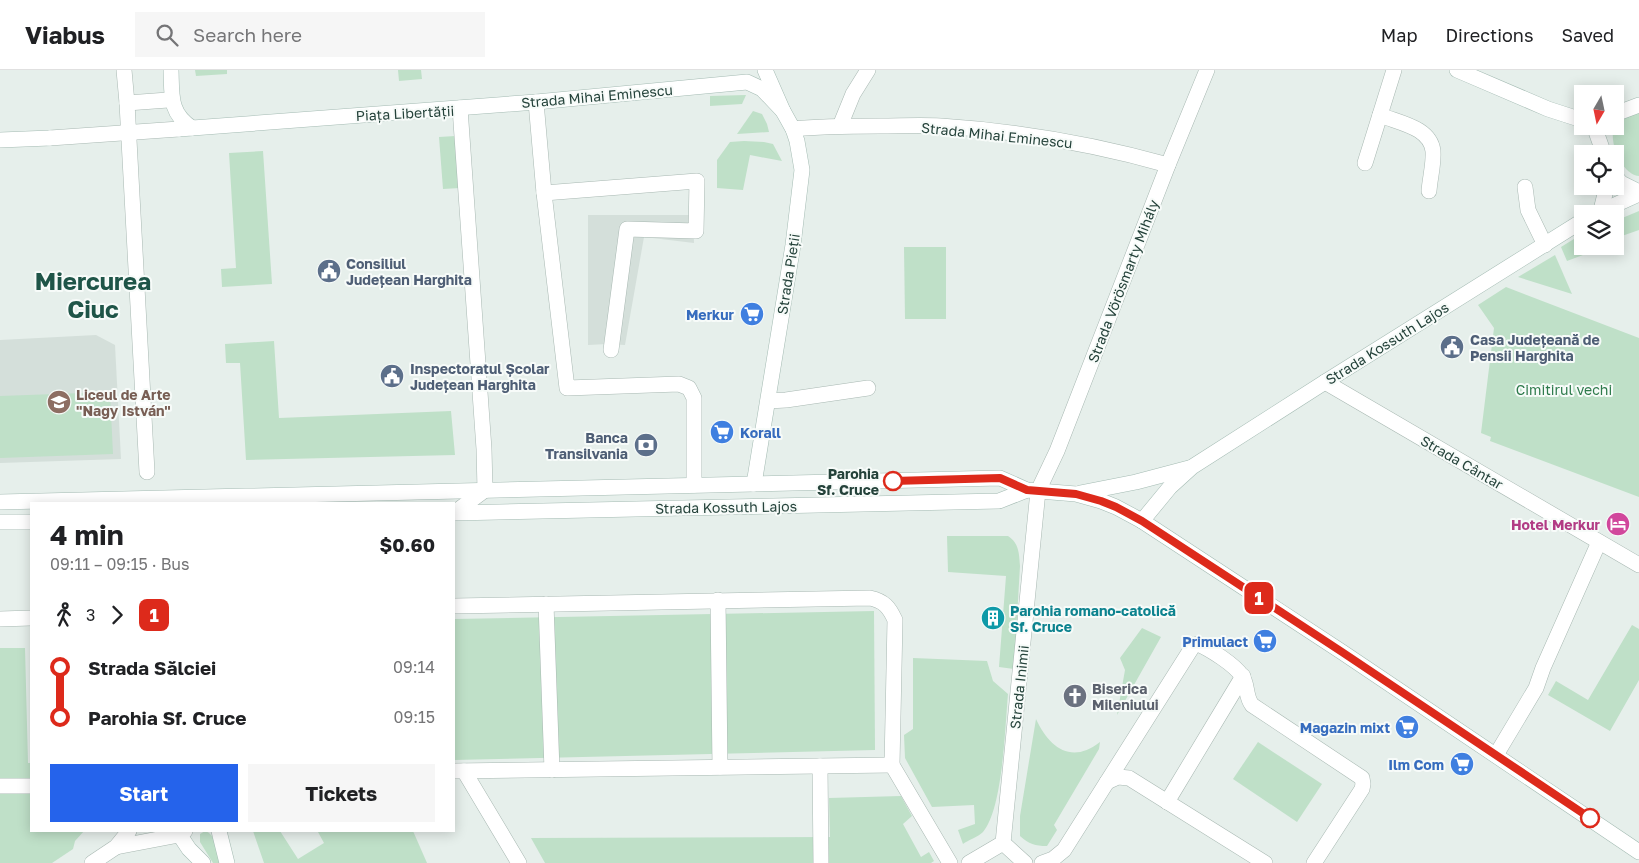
<!DOCTYPE html>
<html lang="en">
<head>
<meta charset="utf-8">
<style>
	:root { --surface:#fff; --page:#f6f6f6; --text:#202124; --muted:#757577; --line:#e0e0e0; --accent:#2563eb }
	body { margin:0; font-family:"Golos Text",sans-serif; background:var(--page); color:var(--text); height:100vh; display:flex; flex-direction:column; font-size:19px; white-space:nowrap }
	* { box-sizing:border-box; margin:0 }
	p { font-size:16px; color:var(--muted) }
	.icon { flex:none; width:28px; height:28px; fill:none; stroke:currentColor; stroke-width:2; stroke-linecap:round; stroke-linejoin:round }
	.map { position:relative; flex:1; overflow:hidden }
	.sheet { position:absolute; left:30px; top:432px; width:425px; height:330px; display:flex; flex-direction:column; background:var(--surface); border-radius:0px; box-shadow:0 2px 12px #0003 }
	.sheet>* { flex:none }
	.badge { padding:0 10px; border-radius:8px; font-size:18px; line-height:32px }
	.needle { width:32px; rotate:189deg }
	.fabs { position:absolute; left:1574px; top:15px; display:grid; gap:10px }
	.fabs a { display:grid; place-items:center; width:50px; height:50px; border-radius:0px; background:var(--surface); box-shadow:0 2px 12px #0003; font-size:25px }
	.map>.badge { position:absolute; translate:-50% -50%; box-shadow:0 0 0 2px #fff }
	.legs { display:flex; align-items:center; gap:8px; height:55px; padding:0 20px; font-size:16px }
	.legs p { margin-inline-start:auto }
	.head { display:flex; align-items:center; justify-content:space-between; height:85px; padding:0 20px }
	h1 { font-size:28px; font-weight:700; line-height:38px }
	.primary-button { display:flex; gap:10px; margin-top:auto; padding:10px 20px }
	.primary-button a { flex:1; height:58px; border-radius:0px; background:var(--accent); color:#fff; font-size:20px; font-weight:700; line-height:58px; text-align:center }
	.primary-button a+a { background:var(--page); color:var(--text) }
	ul { padding:0 20px; list-style:none }
	li { display:flex; align-items:center; gap:18px; height:50px; font-size:19px }
	li i { display:grid; place-items:center; width:8px; height:100%; margin:0 6px; background:currentColor }
	li i::after { content:''; width:12px; height:12px; margin:-6px; border:4px solid; border-radius:50%; background:var(--surface) }
	li p { margin-inline-start:auto }
	li:first-child i { background:linear-gradient(#0000 50%,currentColor 0) }
	li:last-child i { background:linear-gradient(currentColor 50%,#0000 0) }
	header { display:flex; align-items:center; gap:30px; box-sizing:border-box; height:70px; padding:0 25px; background:var(--surface); border-bottom:1px solid var(--line) }
	header strong { font-size:24px }
	nav { display:flex; gap:28px; margin-inline-start:auto; font-size:18px }
	.search { width:350px; height:45px; background:var(--page); display:flex; align-items:center; gap:12px; box-sizing:border-box; padding:0 18px; border-radius:0px; color:var(--muted); font-size:19px }
	.map>svg:first-child { display:block }
</style>
</head>
<body>
<header>
<strong>Viabus</strong>
<div class="search"><svg class="icon" aria-label="search" viewBox="0 0 24 24"><circle cx="10" cy="10" r="6"/><path d="M15 15l6 6"/></svg>Search here</div>
<nav><a>Map</a><a>Directions</a><a>Saved</a></nav>
</header>
<div class="map">
<svg width="1639" height="793" viewBox="0 0 1639 793">
	<rect width="100%" height="100%" fill="#e6efeb"/>
	<g fill="#d4dfda">
		<path d="M588,145H693L694,173L644,167L625,275L607,274L588,275Z"/>
		<path d="M96,265L115,275L121,389L0,393V270Z"/>
	</g>
	<g fill="#bfe0c8">
		<path d="M195,0H227V4L196,6Z"/>
		<path d="M398,0H421L422,9L399,11Z"/>
		<path d="M746,25L742,34L710,36V26Z"/>
		<path d="M1639,40V106C1619,104 1603,60 1620,48C1625,44 1633,43 1639,40Z"/>
		<path d="M753,41L762,44L767,54L769,62L737,64Z"/>
		<path d="M455,66L460,118L443,119L439,67Z"/>
		<path d="M744,71L764,72L773,74L782,91L750,85L743,120L717,118V90L730,72Z"/>
		<path d="M263,81L272,214L222,217L221,199L236,198L229,83Z"/>
		<path d="M1639,141V160L1619,167L1615,174V151Z"/>
		<path d="M1582,164V176H1607L1567,191L1561,177Z"/>
		<path d="M904,177H946V249H905Z"/>
		<path d="M1555,185L1572,224L1518,207Z"/>
		<path d="M1506,217L1639,268V427L1490,371L1491,367L1481,363L1494,258L1478,235Z"/>
		<path d="M274,271L279,348L451,341L455,385L246,390L240,293H226L225,274Z"/>
		<path d="M110,322L113,384L0,388V326Z"/>
		<path d="M947,466H1008C1019,473 1019,483 1020,496L1014,599L999,597L1006,506L948,502Z"/>
		<path d="M874,541L875,680L454,690V549Z"/>
		<path d="M1632,555L1639,559V610L1610,661L1548,625L1556,611L1588,630Z"/>
		<path d="M1142,558L1161,567L1117,645L1125,600L1120,588Z"/>
		<path d="M0,578H25L28,693H31V761H84L75,771L73,779L52,793H0Z"/>
		<path d="M913,588L987,591L993,611L1008,624C1005,656 1003,739 983,762C978,767 968,770 963,774L958,760L975,754L974,735L932,737L905,688L904,665L913,659Z"/>
		<path d="M1036,649C1049,677 1071,695 1100,672L1099,679L1054,755L1057,760L1047,776C1035,776 1029,774 1020,766V746Z"/>
		<path d="M1258,672L1322,714L1297,752L1233,709Z"/>
		<path d="M901,726L912,746L903,754L921,787L929,782L934,791L931,793H545L531,768L830,767L829,728Z"/>
		<path d="M205,761C216,764 218,783 221,793H213L200,772V764Z"/>
		<path d="M253,761H280L298,789L324,773L318,762L413,761L427,793H264Z"/>
	</g>
	<g fill="none" stroke-linecap="round" stroke-linejoin="round">
		<g stroke="#a8b8b2" stroke-width="16">
			<g id="street">
				<path d="M124,0L127,33L168,30"/>
				<path d="M536,32L544,123L567,318L679,314L689,318L694,328V415"/>
				<path d="M127,33L147,402"/>
				<path d="M1380,45C1399,53 1430,57 1433,81C1434,93 1430,108 1429,121"/>
				<path d="M840,56L853,24L868,0"/>
				<path d="M793,59C822,56 851,56 880,56C900,56 920,55 941,56C1017,61 1094,74 1168,95"/>
				<path d="M50,68L179,59"/>
				<path d="M1365,93L1394,0"/>
				<path d="M1525,117L1528,140L1545,175"/>
				<path d="M544,123L697,111L696,161L627,159L611,280"/>
				<path d="M1325,312L1639,495"/>
				<path d="M768,331L786,330L868,318"/>
				<path d="M454,443L485,420L484,379L460,38"/>
				<path d="M718,530L720,697"/>
				<path d="M546,534L552,700"/>
				<path d="M454,536L870,528C884,531 889,537 895,550L892,695L950,793"/>
				<path d="M0,549L31,548"/>
				<path d="M1496,685L1536,618L1543,598L1599,472"/>
				<path d="M820,696L821,793"/>
				<path d="M454,701L892,695"/>
				<path d="M464,701L519,793"/>
				<path d="M1107,712L1118,707L1129,708L1265,793"/>
				<path d="M0,716H31"/>
				<path d="M1167,732L1243,606"/>
				<path d="M1003,773L1038,421L1057,381L1168,95L1207,0"/>
				<path d="M1003,773L1025,793"/>
				<path d="M116,777L179,765L185,761"/>
				<path d="M92,793L116,777L129,761"/>
				<path d="M969,793L1003,773"/>
				<path d="M1042,793L1053,789L1064,780L1193,576L1198,574C1210,579 1235,595 1242,606C1248,614 1245,626 1252,635L1362,708L1363,714L1362,719L1314,793"/>
			</g>
		</g>
		<g stroke="#a4bbb3" stroke-width="16">
			<g id="secondary">
				<path d="M171,0C172,25 169,43 192,58"/>
				<path d="M1457,0L1548,39L1582,50"/>
				<path d="M1615,44L1639,35"/>
				<path d="M1594,56L1604,84"/>
				<path d="M179,59L536,32L747,12L762,19L783,41"/>
				<path d="M0,70L50,68"/>
				<path d="M1615,106L1621,113L1639,122"/>
				<path d="M1601,140L1607,116"/>
				<path d="M1595,144L1639,124"/>
				<path d="M754,414L793,175L802,100L797,71L793,59L783,41L765,0"/>
				<path d="M1080,423L1136,412L1189,398"/>
				<path d="M0,432L1000,408L1027,420L1076,424L1101,431L1116,437L1142,451L1342,582L1639,782"/>
				<path d="M454,443L999,431L1027,420"/>
				<path d="M1142,451L1170,417L1192,397L1325,312L1582,151"/>
				<path d="M0,452H31"/>
				<path d="M177,761L189,779L203,793"/>
				<path d="M219,761L227,793"/>
			</g>
		</g>
		<use href="#street" stroke="#fff" stroke-width="15"/>
		<use href="#secondary" stroke="#fff" stroke-width="15"/>
	</g>
	<g fill="none" stroke-linecap="round" stroke-linejoin="round">
		<g stroke="#fff" stroke-width="11">
			<path id="line-1" d="M893,411L1000,408L1027,420L1076,424L1101,431L1116,437L1142,451L1342,582L1590,748"/>
		</g>
		<use href="#line-1" stroke="#dd2a1b" stroke-width="8"/>
	</g>
	<defs>
		<g id="civic-disc" transform="scale(1.25)"><circle r="9.5" fill="#5c6f8a" stroke="#f7fbf9"/><path d="M-.6-6.5H3V-4.5H.6V-3L4-1V1h2V6H-6V1h2V-1L-.6-3ZM-1.2 2.5V6h2.4V2.5Z" fill="#fff"/></g>
		<g id="supermarket-disc" transform="scale(1.25)"><circle r="9.5" fill="#3f7fe0" stroke="#f7fbf9"/><path d="M-6-5.5h2.5l.6 2H6L4.5 2H-2.5L-4.4-4H-6ZM-1.5 3.2a1.3 1.3 0 1 0 .1 0ZM3 3.2a1.3 1.3 0 1 0 .1 0Z" fill="#fff"/></g>
		<g id="school-disc" transform="scale(1.25)"><circle r="9.5" fill="#8d6e63" stroke="#f7fbf9"/><path d="M0-5L7-2L0 1L-7-2ZM-4 1L0 2.5L4 1V4Q0 6-4 4Z" fill="#fff"/></g>
		<g id="bank-disc" transform="scale(1.25)"><circle r="9.5" fill="#5c6f8a" stroke="#f7fbf9"/><path d="M-6-4H6V4H-6ZM0-2.3a2.3 2.3 0 1 0 0 4.6a2.3 2.3 0 1 0 0-4.6Z" fill="#fff"/></g>
		<g id="hotel-disc" transform="scale(1.25)"><circle r="9.5" fill="#d1479c" stroke="#f7fbf9"/><path d="M-6-4.5h1.5V1H6V5H4.5V3h-9V5H-6ZM-4 0a1.8 1.8 0 1 1 3.6 0ZM.5 0V-2.5h3Q6-2.5 6 0Z" fill="#fff"/></g>
		<g id="building-disc" transform="scale(1.25)"><circle r="9.5" fill="#0f9aa8" stroke="#f7fbf9"/><path d="M-4-6H4V6H1V3H-1V6H-4ZM-2.5-4.3h1.7v1.8h-1.7ZM.8-4.3h1.7v1.8H.8ZM-2.5-1h1.7V.8h-1.7ZM.8-1h1.7V.8H.8Z" fill="#fff"/></g>
		<g id="church-disc" transform="scale(1.25)"><circle r="9.5" fill="#6b7280" stroke="#f7fbf9"/><path d="M-1.2-6h2.4v3.5h3.3v2.4h-3.3V6h-2.4V-.1h-3.3v-2.4h3.3Z" fill="#fff"/></g>
	</defs>
	<g fill-rule="evenodd">
		<use href="#civic-disc" x="329" y="201"/>
		<use href="#supermarket-disc" x="752" y="244"/>
		<use href="#civic-disc" x="1452" y="277"/>
		<use href="#civic-disc" x="392" y="306"/>
		<use href="#school-disc" x="59" y="332"/>
		<use href="#supermarket-disc" x="722" y="362"/>
		<use href="#bank-disc" x="646" y="375"/>
		<use href="#hotel-disc" x="1618" y="454"/>
		<use href="#building-disc" x="993" y="548"/>
		<use href="#supermarket-disc" x="1265" y="571"/>
		<use href="#church-disc" x="1075" y="626"/>
		<use href="#supermarket-disc" x="1407" y="657"/>
		<use href="#supermarket-disc" x="1462" y="694"/>
	</g>
	<g fill="#fff" stroke="#dd2a1b" stroke-width="2.5">
		<circle cx="893" cy="411" r="9"/>
		<circle cx="1590" cy="748" r="9"/>
	</g>
	<g text-anchor="middle" dominant-baseline="central" stroke-width="4" stroke-linejoin="round" paint-order="stroke">
		<g font-size="14" fill="#24423a" stroke="#f7fbf9">
			<text transform="translate(597 26) rotate(-5)">Strada Mihai Eminescu</text>
			<text transform="translate(405 43) rotate(-3)">Piața Libertății</text>
			<text transform="translate(997 65) rotate(6)">Strada Mihai Eminescu</text>
			<text transform="translate(788 204) rotate(-81)">Strada Pieții</text>
			<text transform="translate(1123 211) rotate(-69)">Strada Vörösmarty Mihály</text>
			<text transform="translate(1387 273) rotate(-32)">Strada Kossuth Lajos</text>
			<text transform="translate(1462 392) rotate(30)">Strada Cântar</text>
			<text transform="translate(726 437) rotate(-1)">Strada Kossuth Lajos</text>
			<text transform="translate(1019 617) rotate(-84)">Strada Inimii</text>
		</g>
		<g font-size="14" font-weight="bold" fill="#4e5e75" stroke="#f7fbf9" text-anchor="start">
			<text x="346" y="193">Consiliul<tspan x="346" dy="16">Județean Harghita</tspan></text>
			<text x="1470" y="269">Casa Județeană de<tspan x="1470" dy="16">Pensii Harghita</tspan></text>
			<text x="410" y="298">Inspectoratul Școlar<tspan x="410" dy="16">Județean Harghita</tspan></text>
			<text x="628" y="367" text-anchor="end">Banca<tspan x="628" dy="16">Transilvania</tspan></text>
		</g>
		<g font-size="14" font-weight="bold" fill="#366cbe" stroke="#f7fbf9" text-anchor="end">
			<text x="734" y="244">Merkur</text>
			<text x="740" y="362" text-anchor="start">Korall</text>
			<text x="1248" y="571">Primulact</text>
			<text x="1390" y="657">Magazin mixt</text>
			<text x="1444" y="694">Ilm Com</text>
		</g>
		<g font-size="14" fill="#2d7a4b" stroke="#f7fbf9">
			<text x="1564" y="319">Cimitirul vechi</text>
		</g>
		<g font-size="14" font-weight="bold" fill="#785e54" stroke="#f7fbf9" text-anchor="start">
			<text x="76" y="324">Liceul de Arte<tspan x="76" dy="16">"Nagy István"</tspan></text>
		</g>
		<g font-size="14" font-weight="bold" fill="#24423a" stroke="#f7fbf9" text-anchor="end">
			<text x="879" y="403">Parohia<tspan x="879" dy="16">Sf. Cruce</tspan></text>
		</g>
		<g font-size="14" font-weight="bold" fill="#b23c85" stroke="#f7fbf9" text-anchor="end">
			<text x="1600" y="454">Hotel Merkur</text>
		</g>
		<g font-size="14" font-weight="bold" fill="#0d838f" stroke="#f7fbf9" text-anchor="start">
			<text x="1010" y="540">Parohia romano-catolică<tspan x="1010" dy="16">Sf. Cruce</tspan></text>
		</g>
		<g font-size="14" font-weight="bold" fill="#5b616d" stroke="#f7fbf9" text-anchor="start">
			<text x="1092" y="618">Biserica<tspan x="1092" dy="16">Mileniului</tspan></text>
		</g>
		<g font-size="24" font-weight="bold" fill="#1f5548" stroke="#f7fbf9">
			<text x="93" y="210">Miercurea<tspan x="93" dy="28">Ciuc</tspan></text>
		</g>
	</g>
</svg>
<div class="fabs">
<a><svg class="needle" viewBox="-14 -14 28 28"><path d="M0-13l5 13h-10z" fill="#e53935"/><path d="M0 13l5-13h-10z" fill="#757577"/></svg></a>
<a><svg class="icon" aria-label="locate" viewBox="0 0 24 24"><circle cx="12" cy="12" r="6"/><path d="M12 2v4M12 18v4M2 12h4M18 12h4"/></svg></a>
<a><svg class="icon" aria-label="layers" viewBox="0 0 24 24"><path d="M12 4l9 5-9 5-9-5zM3 14l9 5 9-5"/></svg></a>
</div>
<b class="badge" style="left:1259px;top:528px;background:#dd2a1b;color:#fff">1</b>
<section class="sheet">
<div class="head"><div><h1>4 min</h1><p>09:11 – 09:15 · Bus</p></div><b>$0.60</b></div>
<div class="legs"><svg class="icon" aria-label="walk" viewBox="0 0 24 24"><circle cx="13" cy="4" r="2"/><path d="M13 8l-2 6 4 7M11 14l-3 7M7 12l3-4h3l4 4"/></svg>3<svg class="icon" aria-label="forward" viewBox="0 0 24 24"><path d="M9 5l7 7-7 7"/></svg><b class="badge" style="background:#dd2a1b;color:#fff">1</b></div>
<ul>
<li><i style="color:#dd2a1b"></i><b>Strada Sălciei</b><p>09:14</p></li>
<li><i style="color:#dd2a1b"></i><b>Parohia Sf. Cruce</b><p>09:15</p></li>
</ul>
<div class="primary-button"><a>Start</a><a>Tickets</a></div>
</section>
</div>
</body>
</html>
